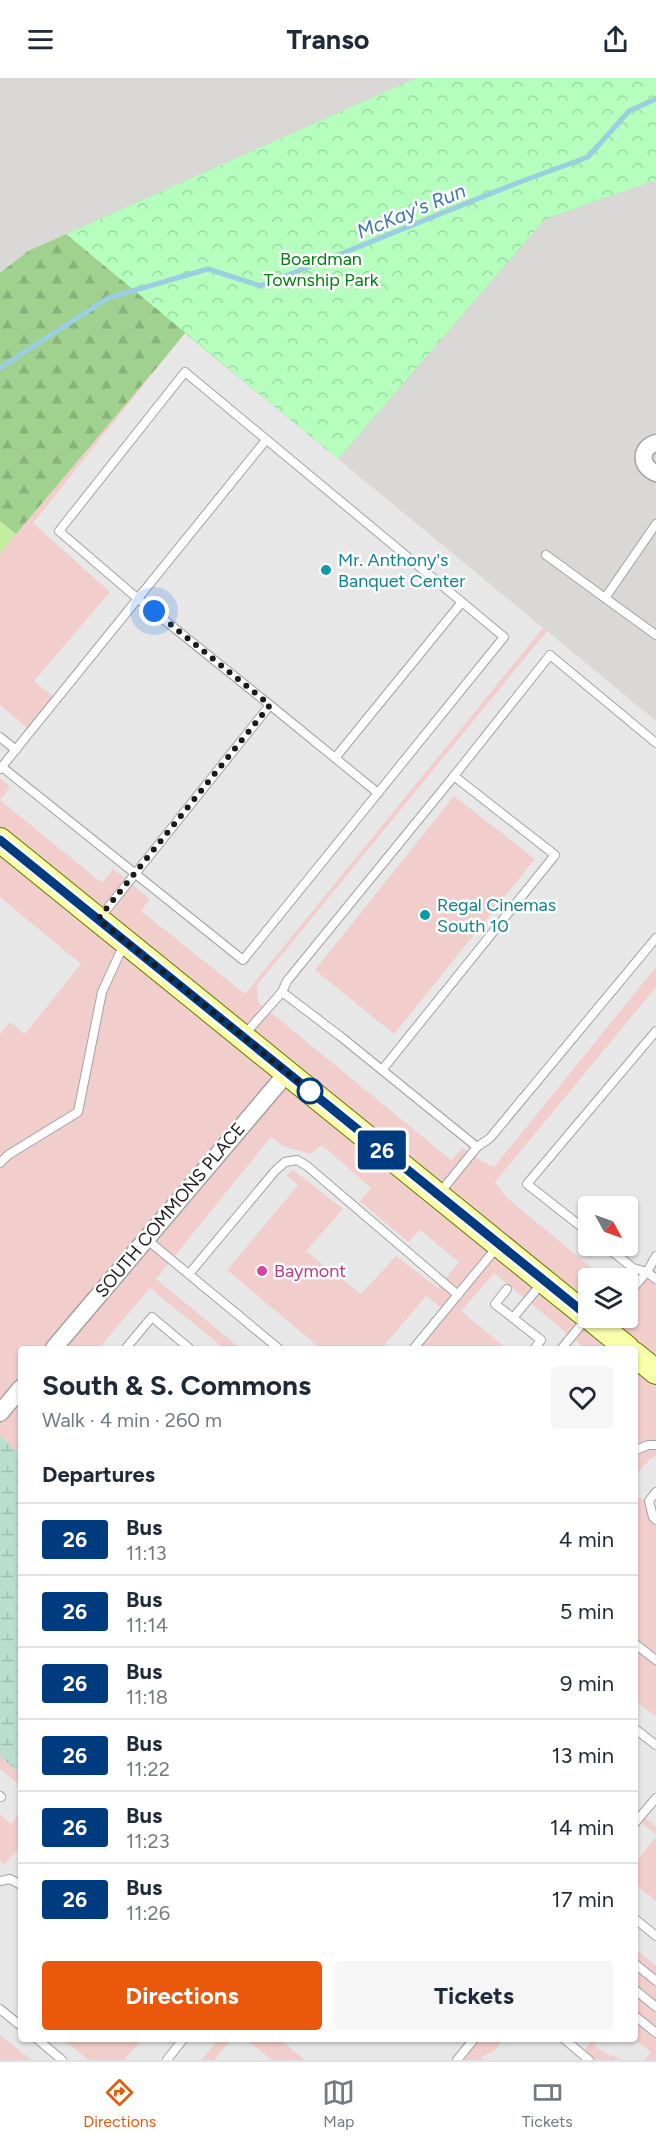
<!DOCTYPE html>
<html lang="en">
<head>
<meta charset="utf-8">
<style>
	:root { --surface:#fff; --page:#f6f6f7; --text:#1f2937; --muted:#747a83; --line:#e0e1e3; --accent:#ea580c }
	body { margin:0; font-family:Figtree,sans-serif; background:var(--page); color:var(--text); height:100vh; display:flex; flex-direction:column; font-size:22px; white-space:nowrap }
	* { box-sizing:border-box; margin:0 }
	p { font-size:20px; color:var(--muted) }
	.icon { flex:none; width:33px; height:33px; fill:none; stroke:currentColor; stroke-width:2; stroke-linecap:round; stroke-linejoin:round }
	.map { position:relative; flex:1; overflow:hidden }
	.sheet { position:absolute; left:18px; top:1268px; width:620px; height:696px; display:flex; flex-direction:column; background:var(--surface); border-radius:6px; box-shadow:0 2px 4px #0004 }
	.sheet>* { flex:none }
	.badge { padding:0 12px; border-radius:4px; font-size:21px; line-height:39px }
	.needle { width:39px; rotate:130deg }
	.tools { position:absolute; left:578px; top:1118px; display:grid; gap:12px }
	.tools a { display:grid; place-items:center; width:60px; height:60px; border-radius:6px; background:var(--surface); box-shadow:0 2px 4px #0004; font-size:30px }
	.you { position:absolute; width:30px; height:30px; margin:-15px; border:4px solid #fff; border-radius:50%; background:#1a73e8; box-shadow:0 0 0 9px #1a73e833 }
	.map>.badge { position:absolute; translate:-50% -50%; box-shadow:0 0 0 3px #fff }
	h2 { padding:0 24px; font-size:22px; line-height:54px }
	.round { display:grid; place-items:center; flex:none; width:63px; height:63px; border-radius:6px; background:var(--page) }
	.overview { display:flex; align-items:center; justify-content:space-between; height:102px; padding:0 24px }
	h1 { font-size:28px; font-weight:700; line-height:45px }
	.action { display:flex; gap:12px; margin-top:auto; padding:12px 24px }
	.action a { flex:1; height:69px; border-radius:6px; background:var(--accent); color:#fff; font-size:24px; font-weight:700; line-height:69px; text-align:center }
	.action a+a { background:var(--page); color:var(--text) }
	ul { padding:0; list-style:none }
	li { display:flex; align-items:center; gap:18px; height:72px; padding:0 24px; border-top:2px solid var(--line) }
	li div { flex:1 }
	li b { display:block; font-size:22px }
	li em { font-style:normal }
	li .badge { min-width:66px; font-weight:700; text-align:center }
	header { display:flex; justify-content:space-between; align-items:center; height:78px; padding:0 24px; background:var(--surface); font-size:27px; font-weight:700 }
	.tab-bar { display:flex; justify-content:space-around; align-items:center; height:84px; border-top:2px solid var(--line); background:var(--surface); font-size:16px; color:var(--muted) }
	.tab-bar a { display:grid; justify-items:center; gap:3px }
	.tab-bar .active { color:var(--accent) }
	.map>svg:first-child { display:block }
</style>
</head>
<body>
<header><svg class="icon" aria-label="menu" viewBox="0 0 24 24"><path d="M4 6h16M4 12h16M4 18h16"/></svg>Transo<svg class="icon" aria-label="share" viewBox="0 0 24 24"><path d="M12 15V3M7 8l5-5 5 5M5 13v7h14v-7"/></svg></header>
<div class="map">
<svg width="656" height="1982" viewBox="0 0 656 1982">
	<defs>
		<pattern id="forest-firs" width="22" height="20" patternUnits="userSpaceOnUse" patternTransform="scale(1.5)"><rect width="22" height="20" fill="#a0d18f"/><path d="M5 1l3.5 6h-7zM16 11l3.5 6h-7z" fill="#89b37b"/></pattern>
		<pattern id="wetland-marsh" width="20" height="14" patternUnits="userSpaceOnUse" patternTransform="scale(1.5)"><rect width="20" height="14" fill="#badece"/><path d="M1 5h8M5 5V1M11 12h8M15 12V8" fill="none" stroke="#9fbeb0"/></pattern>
		<pattern id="park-crowns" width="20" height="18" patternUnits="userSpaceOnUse" patternTransform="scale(1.5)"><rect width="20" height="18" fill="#b5febd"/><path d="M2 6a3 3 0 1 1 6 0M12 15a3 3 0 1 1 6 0" fill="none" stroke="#9bd9a2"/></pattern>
	</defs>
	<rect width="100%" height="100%" fill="#eee9df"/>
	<g fill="#d9d8d7">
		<path d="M0,0H416L28,173L0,195Z"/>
		<path d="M656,102V643L338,381L545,141Z"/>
	</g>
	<path fill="#f1cecb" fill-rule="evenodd" d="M185,255L656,643V1982H0V475ZM588,1128H627V1167H588ZM588,1200H627V1239H588ZM21,1270H634V1960H21Z"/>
	<path fill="#c3ee9e" d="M0,443L16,456L0,475Z"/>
	<path fill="url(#forest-firs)" d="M416,0H656V102L545,141L338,381L185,256L16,456L0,443V195L28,173Z"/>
	<path fill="url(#wetland-marsh)" d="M0,1358L21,1378V1696L0,1678Z"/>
	<path fill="url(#park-crowns)" d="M416,0H656V102L545,141L338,381L66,156Z"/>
	<g fill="#e7e7e7" fill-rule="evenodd">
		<path d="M185,255L543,550L245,916L141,833L150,821L113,791L102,805L0,722L10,709L0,700V627L31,653L56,621L34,603L110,514L33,445Z"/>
		<path d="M547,553L656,643V889L494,1089L481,1083L463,1070L451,1082L258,924L257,907ZM454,718L535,781L394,956L315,892Z"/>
		<path d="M0,819L81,886L25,956L10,944L0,956Z"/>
		<path d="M656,909V1183L647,1194L633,1190L624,1200H604L507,1120L495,1104ZM588,1128H627V1167H588Z"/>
		<path d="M271,1059L283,1068L310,1076L322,1067L371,1110L360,1123L408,1164L420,1152L459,1184L438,1210L396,1178L361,1216L306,1173L343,1131L293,1092L286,1097L298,1107L227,1192L320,1270H240L156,1201Z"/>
		<path d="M494,1195L580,1266L581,1270H506L461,1233Z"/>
		<path d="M150,1210L224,1270H99Z"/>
		<path d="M426,1218L445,1233L414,1270H382Z"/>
		<path d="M656,1378V1442L649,1423L635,1419L634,1399L650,1381Z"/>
		<path d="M634,1622L656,1638V1749L642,1737L638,1742L656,1756V1759L635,1785Z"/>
		<path d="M0,1691L21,1708V1733L11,1746L0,1736Z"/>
		<path d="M17,1772L21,1776V1960L62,1961L89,1982H31L0,1957V1783L4,1786Z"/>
		<path d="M634,1805L656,1823V1888L635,1870Z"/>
		<path d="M142,1961H219L201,1982H124Z"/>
		<path d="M232,1961H245L272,1982H214Z"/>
		<path d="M279,1961H475L457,1982H305Z"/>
		<path d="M504,1961H593L582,1975L584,1982H485L481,1979L494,1973Z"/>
		<path d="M599,1961H634L651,1974L645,1982H624L604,1975L594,1967Z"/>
	</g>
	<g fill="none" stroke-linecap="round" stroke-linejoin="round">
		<path stroke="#9acee0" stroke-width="5" d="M0,290L108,220L208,191L261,208L517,105L588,79L629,33L656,21"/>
		<g stroke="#a2a2a2" stroke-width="10">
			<g id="service">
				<path d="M546,477L605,520L656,446"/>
				<path d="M605,520L656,557"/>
				<path d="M0,659L16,672"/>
				<path d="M335,680L462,524"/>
				<path d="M2,689L243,882L504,559L185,294L59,453L137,520L270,627"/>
				<path d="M0,691L266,362"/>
				<path d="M454,698L550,577L656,665"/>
				<path d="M99,841L270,627L378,715"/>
				<path d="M282,914L287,903L454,698L555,777L382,992"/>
				<path d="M244,957L282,914L340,958L477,1069L438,1117"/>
				<path d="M477,1069L490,1060L656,860"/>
				<path d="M0,1085L8,1077L78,1034L102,914L124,866"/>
				<path d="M588,1154L527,1106L656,953"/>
				<path d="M145,1160L278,1270"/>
				<path d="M604,1167L633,1190L647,1194L656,1201"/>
				<path d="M189,1196L275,1093L285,1084L297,1082L307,1088L458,1217"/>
				<path d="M507,1211L495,1226L513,1240L542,1205"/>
				<path d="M627,1217L647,1194L656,1178"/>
				<path d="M513,1240L541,1262L535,1270"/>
				<path d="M126,1270L152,1239L189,1270"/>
				<path d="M414,1270L497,1169"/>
				<path d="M562,1270L586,1241"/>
				<path d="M634,1373L648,1367H656"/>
				<path d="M656,1414L649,1423L653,1439L656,1442"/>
				<path d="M634,1565L656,1582"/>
				<path d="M634,1650L656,1667"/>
				<path d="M0,1718L1,1719"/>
				<path d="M634,1746L656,1720"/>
				<path d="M0,1803L10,1801L21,1807"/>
				<path d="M634,1840L656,1858"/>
				<path d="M634,1885L656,1903"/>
				<path d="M634,1911L656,1929"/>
				<path d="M0,1931L21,1948"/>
				<path d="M634,1937L656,1955"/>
				<path d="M36,1960L62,1982"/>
				<path d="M563,1960L589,1982"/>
				<path d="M167,1982L184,1960"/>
				<path d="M457,1982L475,1960"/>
			</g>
		</g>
		<g stroke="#a2a2a2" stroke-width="19">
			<g id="minor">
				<path d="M656,365C639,370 640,389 656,395"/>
				<path d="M54,1270L287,995"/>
				<path d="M0,1335L21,1310"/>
			</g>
		</g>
		<g stroke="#637300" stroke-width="26">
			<g id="secondary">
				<path d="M0,762L588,1239"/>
				<path d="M589,1239L627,1270"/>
				<path d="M634,1276L656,1294"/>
			</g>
		</g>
		<use href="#service" stroke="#fff" stroke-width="8"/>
		<use href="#minor" stroke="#fff" stroke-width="16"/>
		<use href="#secondary" stroke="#f8ffab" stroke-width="24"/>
	</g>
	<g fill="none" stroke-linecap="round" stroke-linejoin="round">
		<g stroke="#fff" stroke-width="14">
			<path id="line" d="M0,762L588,1238"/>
		</g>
		<use href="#line" stroke="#003b80" stroke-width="9"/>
		<path stroke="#1b1b1b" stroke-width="6" stroke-dasharray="0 10.8" d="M154,533L270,627L98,841L310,1013"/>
	</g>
	<g fill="#0f9aa8" stroke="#fff" stroke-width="2">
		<circle cx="326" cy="492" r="6"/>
		<circle cx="425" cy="837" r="6"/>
	</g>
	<circle fill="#fff" stroke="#003b80" stroke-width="3" cx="310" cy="1013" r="12"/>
	<circle fill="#d1479c" stroke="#fff" stroke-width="2" cx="262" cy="1193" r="6"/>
	<g text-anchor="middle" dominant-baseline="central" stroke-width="5" stroke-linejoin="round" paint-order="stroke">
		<g font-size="18" fill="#018010" stroke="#fff">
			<text x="321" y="181">Boardman<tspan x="321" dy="21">Township Park</tspan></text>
		</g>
		<g font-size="18" fill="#0d838f" stroke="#fff" text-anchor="start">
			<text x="338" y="482">Mr. Anthony's<tspan x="338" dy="21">Banquet Center</tspan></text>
			<text x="437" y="827">Regal Cinemas<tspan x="437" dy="21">South 10</tspan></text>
		</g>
		<g font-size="18" fill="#1b1b1b" stroke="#fff">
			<text transform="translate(170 1132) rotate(-50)">SOUTH COMMONS PLACE</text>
		</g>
		<g font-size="18" fill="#b23c85" stroke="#fff" text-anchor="start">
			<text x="274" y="1193">Baymont</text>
		</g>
		<g font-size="20" font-style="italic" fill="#4075b2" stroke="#fff">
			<text transform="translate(411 133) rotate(-22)">McKay's Run</text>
		</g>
	</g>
</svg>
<div class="tools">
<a><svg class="needle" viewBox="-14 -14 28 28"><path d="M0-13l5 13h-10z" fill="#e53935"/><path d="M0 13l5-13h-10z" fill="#747a83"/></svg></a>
<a><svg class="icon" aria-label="layers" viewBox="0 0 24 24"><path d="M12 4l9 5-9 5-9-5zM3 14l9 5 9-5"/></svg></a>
</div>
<div class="you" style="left:154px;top:533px"></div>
<b class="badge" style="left:382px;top:1072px;background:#003b80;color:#fff">26</b>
<section class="sheet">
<div class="overview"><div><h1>South &amp; S. Commons</h1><p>Walk · 4 min · 260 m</p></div><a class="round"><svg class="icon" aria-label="heart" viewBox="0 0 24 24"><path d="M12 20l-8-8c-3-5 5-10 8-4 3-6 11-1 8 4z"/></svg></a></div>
<h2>Departures</h2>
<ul>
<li><span class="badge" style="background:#003b80;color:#fff">26</span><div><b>Bus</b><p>11:13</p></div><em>4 min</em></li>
<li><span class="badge" style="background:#003b80;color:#fff">26</span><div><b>Bus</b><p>11:14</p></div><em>5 min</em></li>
<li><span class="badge" style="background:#003b80;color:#fff">26</span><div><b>Bus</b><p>11:18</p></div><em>9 min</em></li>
<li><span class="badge" style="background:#003b80;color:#fff">26</span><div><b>Bus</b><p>11:22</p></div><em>13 min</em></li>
<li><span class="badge" style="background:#003b80;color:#fff">26</span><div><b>Bus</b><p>11:23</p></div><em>14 min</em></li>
<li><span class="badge" style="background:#003b80;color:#fff">26</span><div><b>Bus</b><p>11:26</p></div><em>17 min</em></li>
</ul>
<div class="action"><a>Directions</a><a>Tickets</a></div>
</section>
</div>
<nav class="tab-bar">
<a class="active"><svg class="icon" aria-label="directions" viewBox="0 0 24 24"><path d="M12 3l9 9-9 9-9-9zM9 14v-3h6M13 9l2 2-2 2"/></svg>Directions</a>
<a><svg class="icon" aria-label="map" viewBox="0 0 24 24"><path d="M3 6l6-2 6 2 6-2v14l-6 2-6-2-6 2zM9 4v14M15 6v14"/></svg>Map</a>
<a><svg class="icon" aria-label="tickets" viewBox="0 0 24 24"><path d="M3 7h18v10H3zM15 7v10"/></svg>Tickets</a>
</nav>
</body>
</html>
